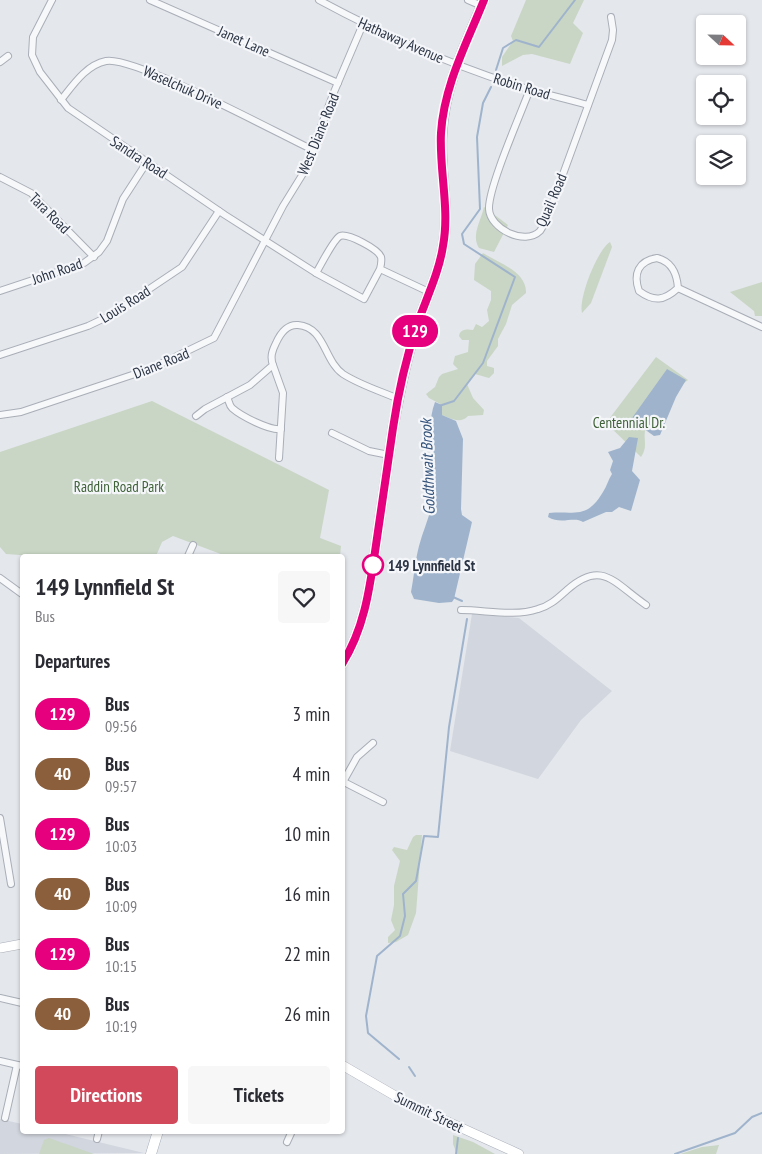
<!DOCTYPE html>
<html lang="en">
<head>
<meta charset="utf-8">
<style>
	:root { --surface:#fff; --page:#f7f7f7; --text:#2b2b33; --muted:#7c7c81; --accent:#d1495b }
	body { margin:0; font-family:"PT Sans Narrow",sans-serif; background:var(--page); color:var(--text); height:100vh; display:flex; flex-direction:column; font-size:19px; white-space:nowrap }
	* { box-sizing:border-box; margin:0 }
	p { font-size:16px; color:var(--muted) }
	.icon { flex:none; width:28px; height:28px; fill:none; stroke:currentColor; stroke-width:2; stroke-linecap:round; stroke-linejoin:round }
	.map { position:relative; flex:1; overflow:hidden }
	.panel { position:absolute; left:20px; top:554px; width:325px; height:580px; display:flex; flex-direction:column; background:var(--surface); border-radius:5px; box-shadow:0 1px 4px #0004 }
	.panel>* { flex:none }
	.badge { padding:0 10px; border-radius:16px; font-size:18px; line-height:32px }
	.needle { width:32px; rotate:112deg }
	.controls { position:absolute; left:696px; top:15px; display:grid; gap:10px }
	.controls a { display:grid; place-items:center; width:50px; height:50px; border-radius:5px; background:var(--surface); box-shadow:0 1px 4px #0004; font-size:25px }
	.map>.badge { position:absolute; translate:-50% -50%; box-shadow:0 0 0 2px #fff }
	h2 { padding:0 15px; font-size:19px; line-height:45px }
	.round { display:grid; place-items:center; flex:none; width:52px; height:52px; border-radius:5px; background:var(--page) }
	.summary { display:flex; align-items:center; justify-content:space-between; height:85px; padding:0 15px }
	h1 { font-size:24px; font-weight:700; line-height:38px }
	.cta { display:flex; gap:10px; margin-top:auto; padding:10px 15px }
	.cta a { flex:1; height:58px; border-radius:5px; background:var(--accent); color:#fff; font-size:20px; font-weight:700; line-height:58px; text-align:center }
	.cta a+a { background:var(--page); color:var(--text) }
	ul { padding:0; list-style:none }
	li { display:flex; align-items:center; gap:15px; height:60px; padding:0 15px }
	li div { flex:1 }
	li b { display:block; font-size:19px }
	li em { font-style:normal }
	li .badge { min-width:55px; font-weight:700; text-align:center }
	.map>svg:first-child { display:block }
</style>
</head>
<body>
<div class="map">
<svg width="762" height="1154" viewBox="0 0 762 1154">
	<rect width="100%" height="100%" fill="#e4e7ec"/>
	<g fill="#d2d6de">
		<path d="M472,614L519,618L612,691L581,720L538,779L450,751Z"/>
		<path d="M0,1119L22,1124V1131H53L144,1153L0,1154Z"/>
	</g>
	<g fill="#c9d6c5">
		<path d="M526,0H584L573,23L583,33L570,64L532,54L523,55L502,66V57L513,41L511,36Z"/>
		<path d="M484,207L508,225L494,252L479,248C471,235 481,221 484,207Z"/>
		<path d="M610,242L612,247L591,303L582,313C578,298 598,249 610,242Z"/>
		<path d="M483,253C498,263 527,271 526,293L512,305L506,324L498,339V346L487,361V366L494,368V373L489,378L475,374L467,384L473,398L484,410L483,415L468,416C461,424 451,419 442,415V405L429,398L426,394L435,387L439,377L442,374L458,369L453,364L455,356L468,352L469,340H462L459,336C460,329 467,329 473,330L476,324L482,327L489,321L487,310L491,300V291L474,280L475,264Z"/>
		<path d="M762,282V316H755L754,311L730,292Z"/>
		<path d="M656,357L688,380C677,388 649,414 646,427C642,438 649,446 641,457L606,423Z"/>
		<path d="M152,401L329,490L320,538L341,546L340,556H226L173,536L162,542L156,556H34L6,554L0,547V452Z"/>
		<path d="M416,835H422L416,913L408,935L396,942L388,943V937L395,930L391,920L394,905V886L400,861L392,850L394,847L407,850L413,837Z"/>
		<path d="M453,1135L473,1142L495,1154H457L453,1144Z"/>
		<path d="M49,1138L94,1154H39L44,1140Z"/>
		<path d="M719,1145L716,1154H680L702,1147Z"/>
	</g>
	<g fill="#9fb4cc">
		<path d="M667,369L686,380L676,397L660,435L654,436L633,421L632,418Z"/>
		<path d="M435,402L442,405V415L456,421L463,439L461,509L462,515L472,522L454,599L452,602L439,603L414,599L411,592C414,577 415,561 419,546C424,527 433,510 434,490C437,460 424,431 435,402Z"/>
		<path d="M629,437L638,438L632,471L640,480L631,511L619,507L612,512H606L583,522C574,516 561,525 548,517L549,513C576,511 587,519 603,492C607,486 608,480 612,474L610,470L613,461L608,452L620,448Z"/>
	</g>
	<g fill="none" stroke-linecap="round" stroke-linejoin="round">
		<g stroke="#9fb4cc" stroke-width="2">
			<path d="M496,70L503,48L516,40L539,47L575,0"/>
			<path d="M439,406L454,401L483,363L515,277L464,244L462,234L480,209L477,137L483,103L491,87"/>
			<path d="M453,597L462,601"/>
			<path d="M399,1059L368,1033L366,1016L377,956L400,936L405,916L403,894L416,881L424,836L438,837L449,727L467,619"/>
			<path d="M409,1067L415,1076"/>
			<path d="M456,1154L458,1138"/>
			<path d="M675,1154L735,1133L752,1117L762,1113"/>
		</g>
		<g stroke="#a9aeb7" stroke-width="8">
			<g id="minor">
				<path d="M52,0L33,37L32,55L40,72L68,108L225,215L316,273"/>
				<path d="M150,0L338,83"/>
				<path d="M319,0C382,34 446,63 515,85C539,93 564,98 588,105"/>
				<path d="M468,0L482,6"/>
				<path d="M0,62L8,56"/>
				<path d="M530,89C521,113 488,188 489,209C490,229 525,246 540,231C543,227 545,222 547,218L612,40L613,30L611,17"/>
				<path d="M61,100C73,85 86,65 106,61C133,55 279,134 313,150"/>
				<path d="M0,177L31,193L94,257"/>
				<path d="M657,258C673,262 677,275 678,288C664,301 654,302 639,291C633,274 638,261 657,258Z"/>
				<path d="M380,269C381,265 382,261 381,257C378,249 348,233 340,236C333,240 321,265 316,273L364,299L380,269L429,292"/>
				<path d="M678,288L762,327"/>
				<path d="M0,291L84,263L99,252L107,241L123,199L147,162"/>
				<path d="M0,355L88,326L109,316L182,267L219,211"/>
				<path d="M273,365L283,393L279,458"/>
				<path d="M227,397C229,401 229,405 232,408C241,416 270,431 281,429"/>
				<path d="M0,415L21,412L150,369L214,338L283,206L304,172L334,92L363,24"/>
				<path d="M196,416L205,409L250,385L273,365C270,357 272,351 276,343C280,334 286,324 298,325C325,327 324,361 343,374C360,385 380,391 399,399"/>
				<path d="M332,433L369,451L389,455"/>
				<path d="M188,556L193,545"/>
				<path d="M0,578L22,594"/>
				<path d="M461,610C486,610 514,617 538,609C550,606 558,598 567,590C602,559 614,583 646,605"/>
				<path d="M342,781L383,802"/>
				<path d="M343,782L357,757L373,743"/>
				<path d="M0,818L11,884"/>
				<path d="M0,998L22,1003"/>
				<path d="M0,1061L22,1066"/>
				<path d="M5,1118L17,1065"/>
				<path d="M97,1139L99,1131"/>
				<path d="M287,1142L292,1131"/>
			</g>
		</g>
		<g stroke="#a9aeb7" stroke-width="10">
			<g id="secondary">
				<path d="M0,948L22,944"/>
				<path d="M342,1065L411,1105L519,1154"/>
			</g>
		</g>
		<g stroke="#a3abb8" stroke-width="11">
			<g id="primary">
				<path d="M342,664C365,628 370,586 376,545C382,506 387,467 393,428C399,394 406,358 417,325C426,299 439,273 443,246C450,209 439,170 442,133C444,86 466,43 484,0"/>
				<path d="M151,1154L158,1131"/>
			</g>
		</g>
		<use href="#minor" stroke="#f7f8fa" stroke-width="6"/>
		<use href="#secondary" stroke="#fff" stroke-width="9"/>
		<use href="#primary" stroke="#fff" stroke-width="10"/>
	</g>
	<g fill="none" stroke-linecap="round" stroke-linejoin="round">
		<g stroke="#fff" stroke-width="11">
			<path id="line" d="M342,664C365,628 370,586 376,545C382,506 387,467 393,428C398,394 406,358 417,325C426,299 439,273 443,246C450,209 439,170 441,133C444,85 467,43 484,0"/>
		</g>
		<use href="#line" stroke="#e6007e" stroke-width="8"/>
	</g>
	<circle fill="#fff" stroke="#e6007e" stroke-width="2.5" cx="373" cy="565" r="10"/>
	<g text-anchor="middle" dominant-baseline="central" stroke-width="4.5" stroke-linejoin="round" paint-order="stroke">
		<g font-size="15" fill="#2b3445" stroke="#f4f6f9">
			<text transform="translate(401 40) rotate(24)">Hathaway Avenue</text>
			<text transform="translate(244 41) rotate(24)">Janet Lane</text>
			<text transform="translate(522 86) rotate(17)">Robin Road</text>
			<text transform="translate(183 87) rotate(24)">Waselchuk Drive</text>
			<text transform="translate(318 134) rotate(-68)">West Diane Road</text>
			<text transform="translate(139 157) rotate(33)">Sandra Road</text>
			<text transform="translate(551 200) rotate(-67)">Quail Road</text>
			<text transform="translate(50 213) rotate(45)">Tara Road</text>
			<text transform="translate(57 271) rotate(-19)">John Road</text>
			<text transform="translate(125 304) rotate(-32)">Louis Road</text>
			<text transform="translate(161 363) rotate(-22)">Diane Road</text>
			<text transform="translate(429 1112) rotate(26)">Summit Street</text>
		</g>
		<g font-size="15" fill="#3f6138" stroke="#f4f6f9">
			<text x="629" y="422">Centennial Dr.</text>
			<text x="119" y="486">Raddin Road Park</text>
		</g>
		<g font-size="15" font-weight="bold" fill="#2b3445" stroke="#f4f6f9" text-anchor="start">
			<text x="388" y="565">149 Lynnfield St</text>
		</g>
		<g font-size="16" font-style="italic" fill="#34527a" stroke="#f4f6f9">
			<text transform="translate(427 467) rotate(-92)">Goldthwait Brook</text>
		</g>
	</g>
</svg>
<div class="controls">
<a><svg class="needle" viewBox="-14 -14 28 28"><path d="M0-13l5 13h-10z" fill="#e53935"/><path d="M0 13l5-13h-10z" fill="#7c7c81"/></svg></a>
<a><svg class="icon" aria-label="locate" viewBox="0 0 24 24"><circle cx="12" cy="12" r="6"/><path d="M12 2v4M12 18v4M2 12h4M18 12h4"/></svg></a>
<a><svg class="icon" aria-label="layers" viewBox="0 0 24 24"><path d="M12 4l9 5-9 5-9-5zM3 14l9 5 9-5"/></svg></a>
</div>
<b class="badge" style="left:415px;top:331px;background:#e6007e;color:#fff">129</b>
<section class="panel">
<div class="summary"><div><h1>149 Lynnfield St</h1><p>Bus</p></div><a class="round"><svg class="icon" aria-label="heart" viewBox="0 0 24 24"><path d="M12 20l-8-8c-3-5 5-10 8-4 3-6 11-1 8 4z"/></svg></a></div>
<h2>Departures</h2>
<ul>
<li><span class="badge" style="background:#e6007e;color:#fff">129</span><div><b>Bus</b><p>09:56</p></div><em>3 min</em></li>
<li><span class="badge" style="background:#8b5e3c;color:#fff">40</span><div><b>Bus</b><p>09:57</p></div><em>4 min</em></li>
<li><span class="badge" style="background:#e6007e;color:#fff">129</span><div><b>Bus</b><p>10:03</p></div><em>10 min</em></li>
<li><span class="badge" style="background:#8b5e3c;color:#fff">40</span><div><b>Bus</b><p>10:09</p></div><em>16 min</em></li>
<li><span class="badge" style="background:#e6007e;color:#fff">129</span><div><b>Bus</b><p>10:15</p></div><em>22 min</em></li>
<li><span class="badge" style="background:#8b5e3c;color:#fff">40</span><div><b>Bus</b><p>10:19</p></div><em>26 min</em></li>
</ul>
<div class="cta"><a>Directions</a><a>Tickets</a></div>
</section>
</div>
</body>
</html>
